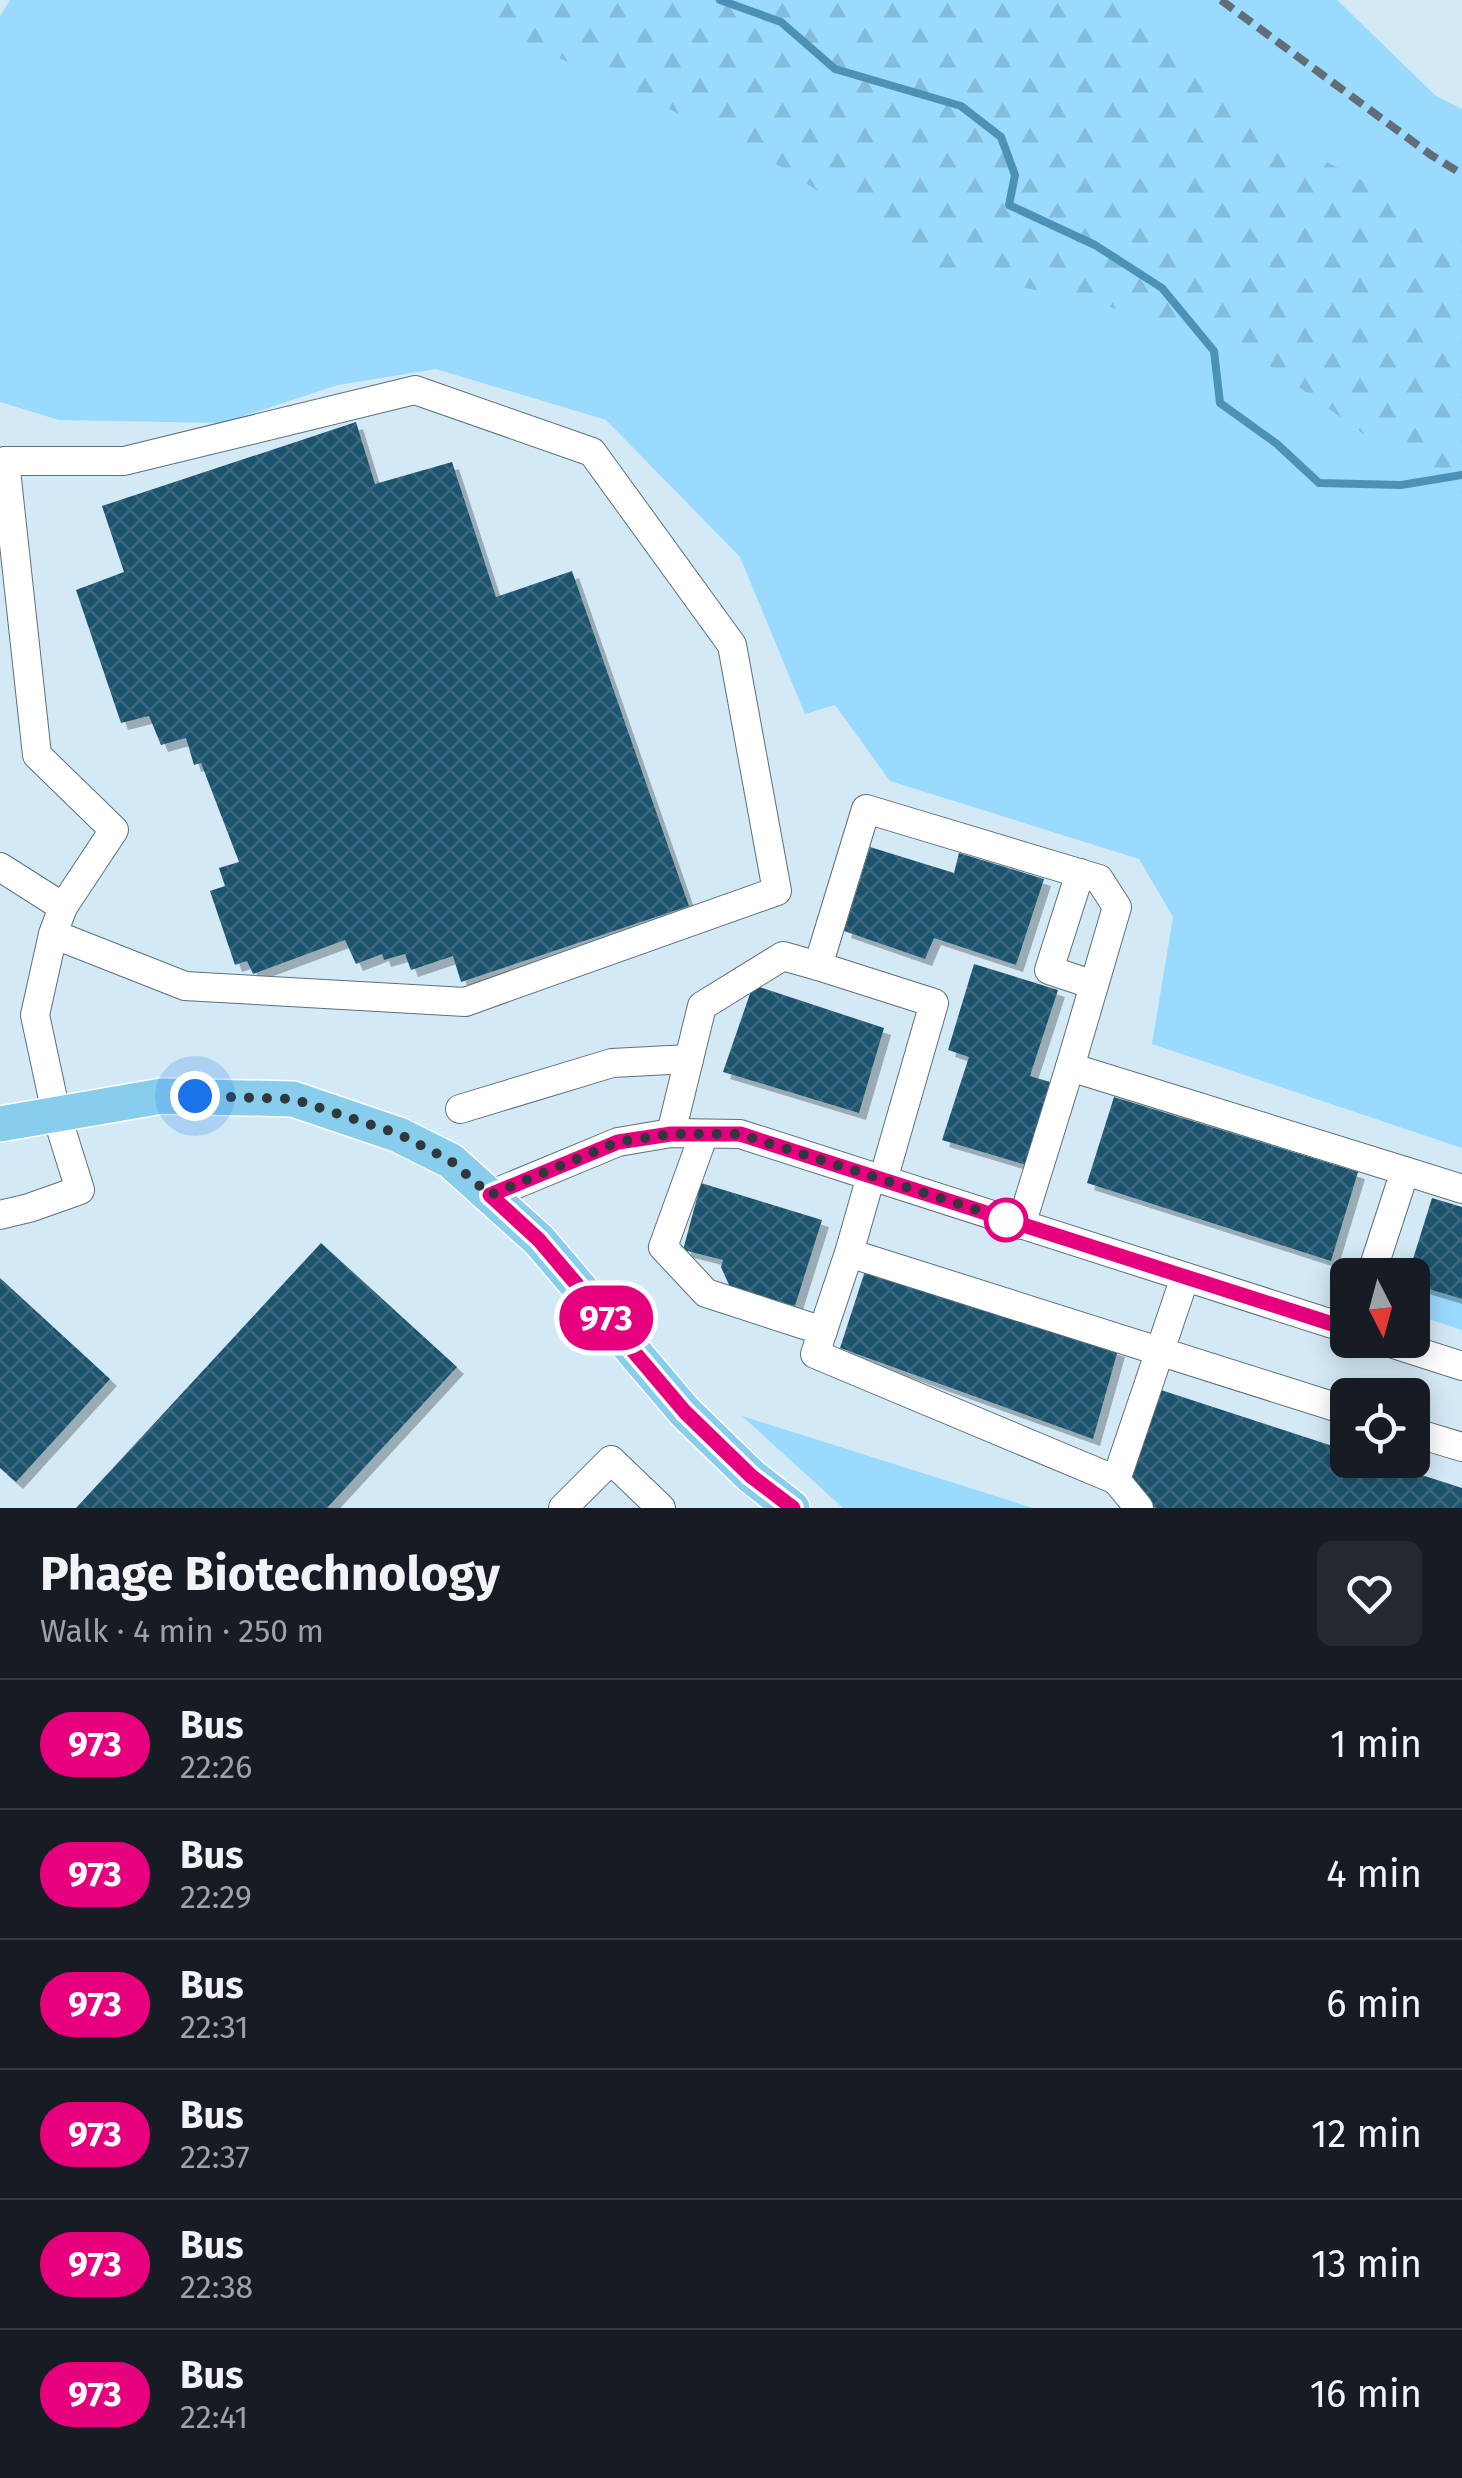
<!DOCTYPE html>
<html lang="en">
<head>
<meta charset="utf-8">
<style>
	:root { --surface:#171b24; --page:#242831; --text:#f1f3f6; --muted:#9ea1a6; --line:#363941 }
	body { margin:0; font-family:"Fira Sans",sans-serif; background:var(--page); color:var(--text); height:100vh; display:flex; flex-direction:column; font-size:38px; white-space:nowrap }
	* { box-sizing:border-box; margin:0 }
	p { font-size:32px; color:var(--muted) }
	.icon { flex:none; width:55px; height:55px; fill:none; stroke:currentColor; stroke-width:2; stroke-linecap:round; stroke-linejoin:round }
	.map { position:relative; height:1508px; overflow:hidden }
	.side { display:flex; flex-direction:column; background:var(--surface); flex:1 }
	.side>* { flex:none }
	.badge { padding:0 20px; border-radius:32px; font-size:35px; line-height:65px }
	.needle { width:65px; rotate:174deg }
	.fabs { position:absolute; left:1330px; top:1258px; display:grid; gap:20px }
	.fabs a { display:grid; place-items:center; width:100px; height:100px; border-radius:15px; background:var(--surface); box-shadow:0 5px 25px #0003; font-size:50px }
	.you { position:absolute; width:50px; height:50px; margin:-25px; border:8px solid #fff; border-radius:50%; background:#1a73e8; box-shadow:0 0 0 15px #1a73e833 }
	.map>.badge { position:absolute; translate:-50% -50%; box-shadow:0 0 0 5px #fff }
	.round { display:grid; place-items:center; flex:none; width:105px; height:105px; border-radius:15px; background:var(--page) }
	.summary { display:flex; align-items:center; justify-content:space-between; height:170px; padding:0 40px }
	h1 { font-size:48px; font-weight:700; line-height:75px }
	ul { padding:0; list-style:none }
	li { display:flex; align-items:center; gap:30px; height:130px; padding:0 40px; border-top:2px solid var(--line) }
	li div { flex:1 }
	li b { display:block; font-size:38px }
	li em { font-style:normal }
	li .badge { min-width:110px; font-weight:700; text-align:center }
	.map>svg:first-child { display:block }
</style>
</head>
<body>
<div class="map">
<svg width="1462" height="1508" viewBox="0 0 1462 1508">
	<defs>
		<pattern id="forest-firs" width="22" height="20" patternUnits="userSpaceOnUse" patternTransform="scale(2.5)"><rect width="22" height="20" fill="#99dafe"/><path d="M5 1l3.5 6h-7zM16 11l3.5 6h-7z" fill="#84bcdb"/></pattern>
		<pattern id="building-cross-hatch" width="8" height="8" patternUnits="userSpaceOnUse" patternTransform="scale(2.5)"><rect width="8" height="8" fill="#1b536d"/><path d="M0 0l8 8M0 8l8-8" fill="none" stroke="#3c697f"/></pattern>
		<filter id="shadow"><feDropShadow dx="7" dy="7" stdDeviation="0" flood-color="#0004"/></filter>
	</defs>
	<rect width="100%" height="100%" fill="#d3e9f6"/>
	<g fill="#99dafe">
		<path d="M10,0H1337L1436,96L1462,109V1148L1152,1044L1173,917L1139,859L890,781L835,705L805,714L740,557L606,420L436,369L338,385L222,423L59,420L0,402V16Z"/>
		<path d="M1413,1284L1462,1299V1330L1413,1314Z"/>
		<path d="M742,1416L1033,1508H843Z"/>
	</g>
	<path fill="url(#forest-firs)" d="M472,0H1133L1286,141L1462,232V505L1224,333L938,268L748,146L529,44Z"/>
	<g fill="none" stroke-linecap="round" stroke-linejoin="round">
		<path stroke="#4c92b7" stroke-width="8" d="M720,0L781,22L835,69L961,106L1001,137L1015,175L1009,205L1095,245L1162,288L1214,351L1220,403L1277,444L1319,483L1401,485L1462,475"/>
	</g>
	<g fill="url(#building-cross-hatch)" filter="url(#shadow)">
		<path d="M356,422L375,484L452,462L496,597L572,571L689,906L461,982L453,956L411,970L405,954L384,960L382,954L356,964L345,940L253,974L247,961L235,965L210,891L225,886L219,868L239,862L201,763L194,765L186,738L161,745L149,716L121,723L76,590L124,572L102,506Z"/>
		<path d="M870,847L954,873L959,853L1044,879L1016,965L934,938L925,959L844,931Z"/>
		<path d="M974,964L1058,990L1030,1076L1050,1082L1026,1165L942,1140L969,1057L948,1050Z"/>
		<path d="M753,985L884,1028L859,1113L723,1072Z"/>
		<path d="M1114,1097L1358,1172L1331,1261L1087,1183Z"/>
		<path d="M701,1183L822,1220L795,1306L730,1287L721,1267L723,1260L683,1250Z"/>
		<path d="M1432,1198L1462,1207V1299L1412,1284V1275H1408Z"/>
		<path d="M321,1243L457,1367L327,1508H76Z"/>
		<path d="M865,1271L1118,1350L1093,1439L840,1348Z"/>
		<path d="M0,1278L110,1379L16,1482L0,1468Z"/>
		<path d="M1161,1390L1348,1451V1460H1375L1462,1488V1508H1157L1145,1504L1130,1479Z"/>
	</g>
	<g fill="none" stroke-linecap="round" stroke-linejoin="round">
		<g stroke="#5c707b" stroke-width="30">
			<g id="minor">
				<path d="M0,867L63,907"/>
				<path d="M1080,873L1049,970L1094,985"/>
				<path d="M460,1109L612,1063L689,1059"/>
				<path d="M671,1133L702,1006L783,956L818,966"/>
				<path d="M704,1134L663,1247L706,1293L823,1331"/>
				<path d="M1405,1171L1462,1189"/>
				<path d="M871,1176L849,1253L1348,1411"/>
				<path d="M883,1180L934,1003L818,966L866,809L1099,879L1117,907L1070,1067"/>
				<path d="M490,1195L618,1142L671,1133L740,1134L1348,1329"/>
				<path d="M0,1215L29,1208L80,1190L56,1113L35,1015L53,934L63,907L114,830L37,755L5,461H124L415,390L592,452L732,645L777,891L465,1002L185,986L53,934"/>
				<path d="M1021,1225L1070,1067L1405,1171L1371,1275"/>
				<path d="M849,1253L815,1354L1116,1480"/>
				<path d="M1381,1340L1462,1366"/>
				<path d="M1412,1432L1462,1447"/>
				<path d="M563,1508L611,1460L661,1508"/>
				<path d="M1139,1508L1116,1480L1185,1277"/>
			</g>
		</g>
		<g stroke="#fff" stroke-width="38">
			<path id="major" d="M0,1124L162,1096L293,1099L399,1135L451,1161L539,1240L685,1412L751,1476L792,1508"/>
		</g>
		<use href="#minor" stroke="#fff" stroke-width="28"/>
		<use href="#major" stroke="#89cdec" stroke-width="35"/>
		<path stroke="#626e76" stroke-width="8" stroke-dasharray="15 8" stroke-linecap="butt" d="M1221,0L1431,155L1462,174"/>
	</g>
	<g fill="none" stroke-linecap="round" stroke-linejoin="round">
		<g stroke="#fff" stroke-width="22">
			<path id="line" d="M793,1508L751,1476L685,1412L539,1240L490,1195L618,1142L671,1134H740L1348,1329"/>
		</g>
		<use href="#line" stroke="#e6007e" stroke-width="15"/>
		<path stroke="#30383d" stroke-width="10" stroke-dasharray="0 18" d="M195,1096L293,1099L399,1134L451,1161L490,1195L618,1142L671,1134H740L1021,1224L1006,1220"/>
	</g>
	<circle fill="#fff" stroke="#e6007e" stroke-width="5" cx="1006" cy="1220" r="20"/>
</svg>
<div class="fabs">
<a><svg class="needle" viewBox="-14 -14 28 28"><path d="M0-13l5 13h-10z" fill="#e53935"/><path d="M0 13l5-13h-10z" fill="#9ea1a6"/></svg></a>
<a><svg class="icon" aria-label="locate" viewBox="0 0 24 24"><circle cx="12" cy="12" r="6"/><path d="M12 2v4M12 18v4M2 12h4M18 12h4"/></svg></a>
</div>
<div class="you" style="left:195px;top:1096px"></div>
<b class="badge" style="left:606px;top:1318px;background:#e6007e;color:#fff">973</b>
</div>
<section class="side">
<div class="summary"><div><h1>Phage Biotechnology</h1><p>Walk · 4 min · 250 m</p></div><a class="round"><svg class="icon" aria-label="heart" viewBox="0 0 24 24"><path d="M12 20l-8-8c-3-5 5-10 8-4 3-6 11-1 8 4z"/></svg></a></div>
<ul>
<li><span class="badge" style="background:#e6007e;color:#fff">973</span><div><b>Bus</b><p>22:26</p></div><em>1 min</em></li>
<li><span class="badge" style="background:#e6007e;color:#fff">973</span><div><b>Bus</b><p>22:29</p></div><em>4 min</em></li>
<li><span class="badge" style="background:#e6007e;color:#fff">973</span><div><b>Bus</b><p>22:31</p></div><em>6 min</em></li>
<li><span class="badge" style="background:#e6007e;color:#fff">973</span><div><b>Bus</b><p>22:37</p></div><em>12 min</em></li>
<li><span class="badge" style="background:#e6007e;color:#fff">973</span><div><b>Bus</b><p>22:38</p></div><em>13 min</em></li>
<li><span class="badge" style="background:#e6007e;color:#fff">973</span><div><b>Bus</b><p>22:41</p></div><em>16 min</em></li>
</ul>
</section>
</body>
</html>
